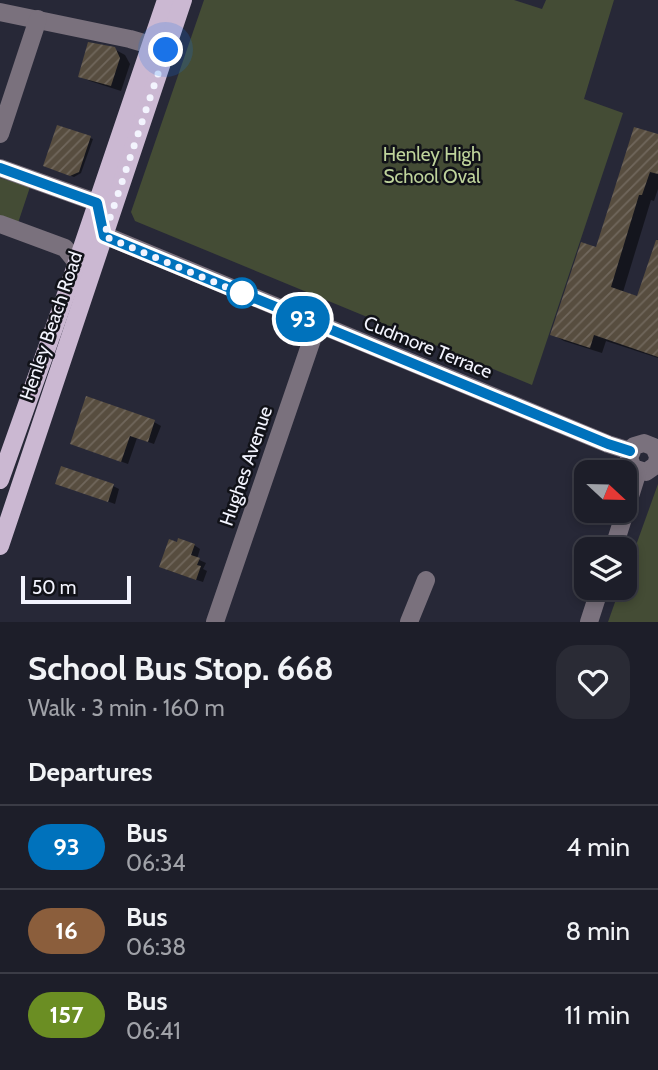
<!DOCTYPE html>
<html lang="en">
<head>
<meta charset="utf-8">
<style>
	:root { --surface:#1d1e29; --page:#2a2b35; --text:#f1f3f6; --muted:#a0a2a8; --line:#3b3c46 }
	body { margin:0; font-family:Cabin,sans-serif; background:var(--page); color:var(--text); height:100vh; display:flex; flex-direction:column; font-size:26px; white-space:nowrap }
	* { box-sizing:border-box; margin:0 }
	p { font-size:23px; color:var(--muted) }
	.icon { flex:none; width:38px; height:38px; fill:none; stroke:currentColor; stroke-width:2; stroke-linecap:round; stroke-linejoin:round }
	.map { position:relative; height:622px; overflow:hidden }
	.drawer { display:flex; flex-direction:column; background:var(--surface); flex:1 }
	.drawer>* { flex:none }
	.badge { padding:0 14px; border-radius:23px; font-size:24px; line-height:46px }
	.needle { width:46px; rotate:112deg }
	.controls { position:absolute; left:574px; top:460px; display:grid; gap:14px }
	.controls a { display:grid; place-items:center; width:63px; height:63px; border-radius:14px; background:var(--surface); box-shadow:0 4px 10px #0003,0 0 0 2px var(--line); font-size:35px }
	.scale { position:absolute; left:21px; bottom:18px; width:110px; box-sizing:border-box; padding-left:7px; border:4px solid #f3f4fe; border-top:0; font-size:19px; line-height:24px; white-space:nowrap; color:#f3f4fe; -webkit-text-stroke:5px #111218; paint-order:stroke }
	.you { position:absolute; width:35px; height:35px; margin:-18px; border:5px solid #fff; border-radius:50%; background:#1a73e8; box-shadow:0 0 0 10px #1a73e833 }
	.map>.badge { position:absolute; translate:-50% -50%; box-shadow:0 0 0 4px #fff }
	h2 { padding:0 28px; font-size:26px; line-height:63px }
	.round { display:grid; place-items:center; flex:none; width:74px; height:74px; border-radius:21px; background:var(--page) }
	.summary { display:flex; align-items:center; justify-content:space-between; height:119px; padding:0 28px }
	h1 { font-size:33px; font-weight:700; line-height:52px }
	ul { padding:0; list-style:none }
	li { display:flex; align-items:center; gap:21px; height:84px; padding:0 28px; border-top:2px solid var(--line) }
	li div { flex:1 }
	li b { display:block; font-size:26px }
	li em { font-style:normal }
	li .badge { min-width:77px; font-weight:700; text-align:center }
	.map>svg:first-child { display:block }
</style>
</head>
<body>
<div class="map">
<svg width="658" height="622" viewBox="0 0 658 622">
	<defs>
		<pattern id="building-hatch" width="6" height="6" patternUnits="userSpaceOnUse" patternTransform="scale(1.75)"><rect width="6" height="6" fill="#574d3f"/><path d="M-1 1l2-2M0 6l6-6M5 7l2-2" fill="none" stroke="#70675c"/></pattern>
	</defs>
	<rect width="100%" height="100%" fill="#272837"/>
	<g fill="#444c35">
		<path d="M204,0H514L542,9L546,0H614L584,99L623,113L532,385L135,221L131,212Z"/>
		<path d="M0,178L30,187L18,223L0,216Z"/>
		<path d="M658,484V622H608L620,588H625V576Z"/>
	</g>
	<g fill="#0007">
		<path d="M114,49L125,55L130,64L121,91L90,81L80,76Z"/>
		<path d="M658,136V189L654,201L651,200L623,292L638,298L658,239V358L606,341L602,353L564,341L552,334Z"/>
		<path d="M90,138L93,139L81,173L74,177L48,167Z"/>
		<path d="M154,422L161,426L154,444L137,438L128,464L72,444Z"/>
		<path d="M57,483L113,486L119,489L115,504Z"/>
		<path d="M194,545L200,549L197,559L206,563L203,569L207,571L203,582L167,570Z"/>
	</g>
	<g fill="url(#building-hatch)">
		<path d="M88,42L115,47L120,58L111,86L78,77Z"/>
		<path d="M57,125L91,136L79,172L70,176L43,166Z"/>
		<path d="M634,127L658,134V174L650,172L642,195H639L611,287L637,296L656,240H658V357L594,335L590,348L550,335L581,242L596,247Z"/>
		<path d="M86,396L155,420L148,442L130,436L121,462L70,444Z"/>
		<path d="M61,466L114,484L108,502L55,484Z"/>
		<path d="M178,538L195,544L191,555L200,558L197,565L201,566L196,580L159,567L169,539L177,542Z"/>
	</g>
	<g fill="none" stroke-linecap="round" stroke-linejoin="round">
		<g stroke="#7a717d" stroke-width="18">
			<path d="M0,12L130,39L164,49"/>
			<path d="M0,134L38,19"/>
			<path d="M0,168L98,203L104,235L608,444L630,451"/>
			<path d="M0,224L65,248L77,263"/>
			<path d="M658,456L654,447L644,443L634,446L629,458L633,468L646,472L656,465L658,458"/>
			<path d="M613,550L638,471"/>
			<path d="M215,622L317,325"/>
			<path d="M409,622L426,580"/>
			<path d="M589,622L600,588"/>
		</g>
		<g stroke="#cbb8d2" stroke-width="18">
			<path d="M0,480L69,286L166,0"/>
			<path d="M0,546L183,0"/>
		</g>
	</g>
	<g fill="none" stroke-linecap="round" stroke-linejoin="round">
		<g stroke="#fff" stroke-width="16">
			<path id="line" d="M0,168L97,203L104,236L608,444L630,451"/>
		</g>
		<use href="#line" stroke="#0072bc" stroke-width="10"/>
		<path stroke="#f3f4fe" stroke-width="7" stroke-dasharray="0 12.6" d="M166,50L104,236L250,297L242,293"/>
	</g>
	<circle fill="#fff" stroke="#0072bc" stroke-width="3.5" cx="242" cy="293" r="14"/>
	<g text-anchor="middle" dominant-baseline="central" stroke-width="5" stroke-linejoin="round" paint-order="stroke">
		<g font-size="19" fill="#bed39b" stroke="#111218">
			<text x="432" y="154">Henley High<tspan x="432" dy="22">School Oval</tspan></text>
		</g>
		<g font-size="19" fill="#f3f4fe" stroke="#111218">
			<text transform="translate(51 326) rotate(-71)">Henley Beach Road</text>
			<text transform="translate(428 347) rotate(22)">Cudmore Terrace</text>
			<text transform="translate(246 466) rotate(-71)">Hughes Avenue</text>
		</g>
	</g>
</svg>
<div class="controls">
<a><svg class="needle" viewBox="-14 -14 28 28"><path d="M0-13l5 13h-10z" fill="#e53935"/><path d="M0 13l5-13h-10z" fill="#a0a2a8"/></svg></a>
<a><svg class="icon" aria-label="layers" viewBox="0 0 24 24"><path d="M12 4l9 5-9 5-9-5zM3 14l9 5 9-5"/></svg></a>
</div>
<div class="scale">50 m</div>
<div class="you" style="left:166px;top:50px"></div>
<b class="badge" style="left:303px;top:319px;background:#0072bc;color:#fff">93</b>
</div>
<section class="drawer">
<div class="summary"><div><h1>School Bus Stop. 668</h1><p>Walk · 3 min · 160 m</p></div><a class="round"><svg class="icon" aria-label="heart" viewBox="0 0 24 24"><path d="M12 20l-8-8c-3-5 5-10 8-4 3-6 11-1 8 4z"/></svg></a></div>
<h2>Departures</h2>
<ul>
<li><span class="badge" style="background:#0072bc;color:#fff">93</span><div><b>Bus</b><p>06:34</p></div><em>4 min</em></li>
<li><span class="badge" style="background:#8b5e3c;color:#fff">16</span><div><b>Bus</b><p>06:38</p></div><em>8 min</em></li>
<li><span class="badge" style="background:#6b8e23;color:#fff">157</span><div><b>Bus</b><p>06:41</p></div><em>11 min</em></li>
</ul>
</section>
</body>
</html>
